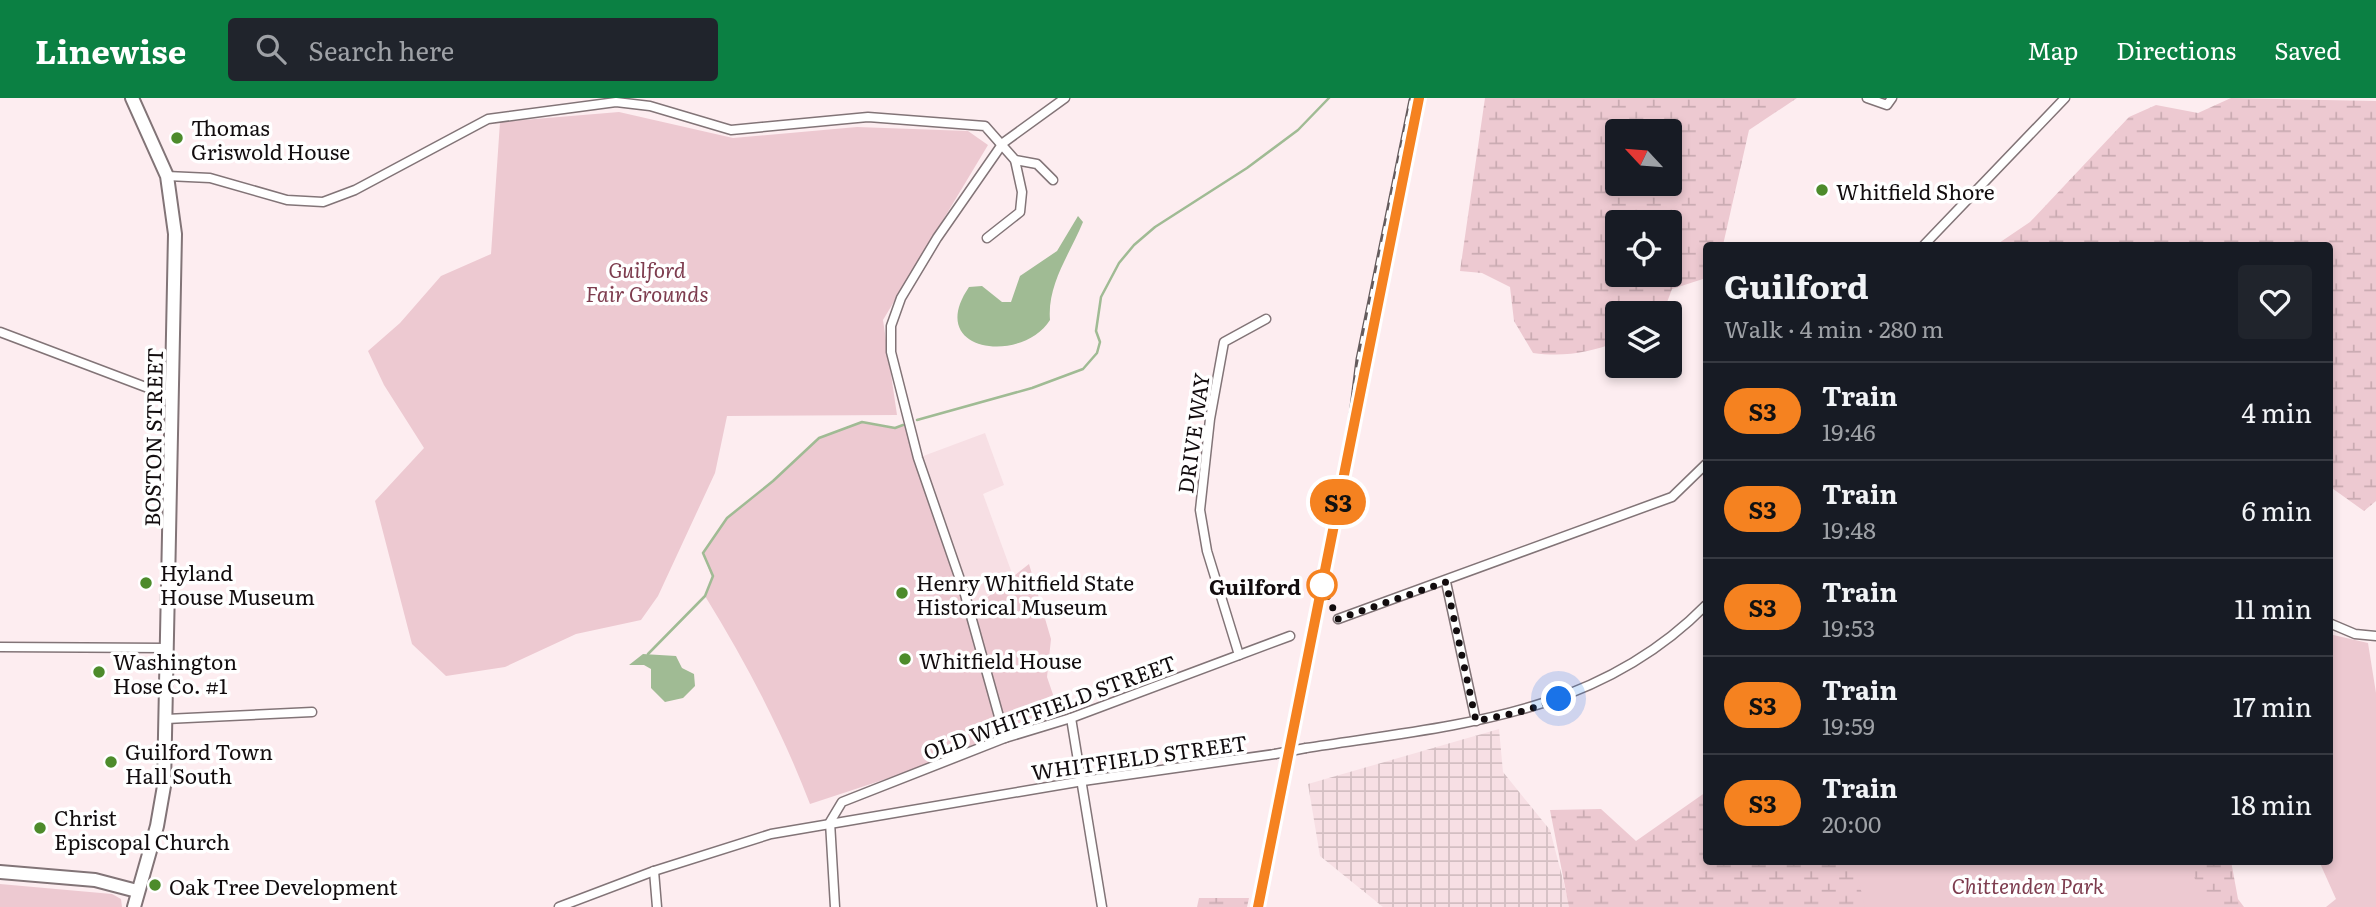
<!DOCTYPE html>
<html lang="en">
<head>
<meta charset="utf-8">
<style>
	:root { --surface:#171b24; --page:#20242c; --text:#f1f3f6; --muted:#9ea1a6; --line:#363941; --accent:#0b8043 }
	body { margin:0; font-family:Literata,serif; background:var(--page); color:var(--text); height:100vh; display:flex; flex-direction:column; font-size:26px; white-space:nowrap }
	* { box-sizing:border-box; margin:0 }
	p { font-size:23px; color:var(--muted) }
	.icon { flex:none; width:38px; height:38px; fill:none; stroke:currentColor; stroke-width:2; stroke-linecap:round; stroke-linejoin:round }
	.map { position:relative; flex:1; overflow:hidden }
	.sheet { position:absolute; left:1703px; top:144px; width:630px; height:623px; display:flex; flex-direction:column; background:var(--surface); border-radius:7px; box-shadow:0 4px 10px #0003 }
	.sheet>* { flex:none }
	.badge { padding:0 14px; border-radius:23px; font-size:24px; line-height:46px }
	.needle { width:46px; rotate:296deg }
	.buttons { position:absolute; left:1605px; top:21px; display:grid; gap:14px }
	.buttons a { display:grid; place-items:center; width:77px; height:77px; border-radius:7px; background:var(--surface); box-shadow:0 4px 10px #0003; font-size:35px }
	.you { position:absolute; width:35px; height:35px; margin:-18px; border:5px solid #fff; border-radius:50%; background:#1a73e8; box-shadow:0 0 0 10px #1a73e833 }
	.map>.badge { position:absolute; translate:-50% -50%; box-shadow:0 0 0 4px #fff }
	.round { display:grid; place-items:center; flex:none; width:74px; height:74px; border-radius:7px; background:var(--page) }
	.head { display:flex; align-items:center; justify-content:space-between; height:119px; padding:0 21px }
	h1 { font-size:33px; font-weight:700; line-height:52px }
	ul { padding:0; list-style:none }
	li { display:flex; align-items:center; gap:21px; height:98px; padding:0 21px; border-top:2px solid var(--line) }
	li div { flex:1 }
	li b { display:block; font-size:26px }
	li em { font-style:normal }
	li .badge { min-width:77px; font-weight:700; text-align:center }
	header { display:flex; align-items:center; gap:42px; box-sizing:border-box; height:98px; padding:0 35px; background:var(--accent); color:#fff }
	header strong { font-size:33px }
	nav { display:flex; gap:38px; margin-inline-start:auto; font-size:24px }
	.search { width:490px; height:63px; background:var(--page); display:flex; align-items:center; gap:18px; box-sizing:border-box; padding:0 24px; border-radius:7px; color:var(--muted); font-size:26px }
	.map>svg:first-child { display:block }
</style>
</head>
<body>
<header>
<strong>Linewise</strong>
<div class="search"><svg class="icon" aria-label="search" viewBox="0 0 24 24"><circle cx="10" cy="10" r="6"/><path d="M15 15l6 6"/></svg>Search here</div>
<nav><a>Map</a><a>Directions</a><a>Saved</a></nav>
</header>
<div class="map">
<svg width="2376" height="809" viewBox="0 0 2376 809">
	<defs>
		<pattern id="industrial-grid" width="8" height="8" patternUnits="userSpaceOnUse" patternTransform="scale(1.75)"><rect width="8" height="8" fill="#f7dfe4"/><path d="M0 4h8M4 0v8" fill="none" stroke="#d3bec2"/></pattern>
		<pattern id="wetland-marsh" width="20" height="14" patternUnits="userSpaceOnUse" patternTransform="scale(1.75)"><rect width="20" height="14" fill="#edc9d1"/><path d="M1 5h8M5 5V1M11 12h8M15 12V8" fill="none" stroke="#caabb2"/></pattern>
	</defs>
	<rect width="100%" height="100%" fill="#fdedf0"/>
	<path fill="#f7dfe4" d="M985,335L1004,387L983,396L1013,478L969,513L918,360Z"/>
	<path fill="url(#industrial-grid)" d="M1499,631L1503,674L1550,732L1570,809H1383L1320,758L1308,686Z"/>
	<g fill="url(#wetland-marsh)" fill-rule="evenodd">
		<path d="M1485,0H1797L1749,32L1723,147H1706V180L1672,191L1663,215H1617V244C1588,255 1564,259 1533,255L1514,223L1510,189L1482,175L1460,173ZM1670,33V86H1617V33ZM1670,124V177H1617V124Z"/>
		<path d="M2231,0L2376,3V403L2364,413L2329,388V147H1996L2030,124L2129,19L2156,7L2198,15Z"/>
		<path d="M1706,694V763H2231L2238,801L2244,809H1569L1550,712L1601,711L1636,743Z"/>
		<path d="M1199,800H1249L1247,809H1197Z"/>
	</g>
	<g fill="#edc9d1">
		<path d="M619,14L733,40L857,29L968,33L988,47L883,222L897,317L727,318L715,375L658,498L641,522L576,536L505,569L446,578L412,546L375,403L424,350L384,287L368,253L400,225L441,178L491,156L500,24Z"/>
		<path d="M862,324L894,330L909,325L970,513L1029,466L1051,541L1047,579L1062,623L810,706C782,633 746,564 705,498L712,480L703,455L727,420L773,383L819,340Z"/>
		<path d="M2329,536L2368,545L2376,595V809H2326L2336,801L2319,763H2329Z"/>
		<path d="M1854,763H2186L2209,809H1865Z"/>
		<path d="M0,786L112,796L121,801L122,809H0Z"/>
	</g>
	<g fill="#a0bb94">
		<path d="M1078,118L1083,124C1070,156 1047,186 1050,222C1023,266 924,255 969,189L982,188L1002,204H1011L1020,178L1057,153Z"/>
		<path d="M643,556L676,558L682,570L694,576L695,588L683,600L665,604L651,590V571L644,567H629Z"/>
	</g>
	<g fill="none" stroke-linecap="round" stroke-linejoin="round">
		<g stroke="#a0bb94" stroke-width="2.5">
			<path d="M917,322L1032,290L1083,271L1097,255L1100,244L1096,233L1101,199L1119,165L1134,147L1155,129L1247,70L1298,32L1329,0"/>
			<path d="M648,556L705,498L713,478L703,455L727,420L773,383L819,340L862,324L895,330L903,327"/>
		</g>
		<g stroke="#827477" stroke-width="11">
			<g id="street">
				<path d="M1867,0L1887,7L1892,0"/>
				<path d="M167,78L210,80L287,102L323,104L355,92L488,21L616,4L650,8L731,32L868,19L985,28L1015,62L1037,66L1053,82"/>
				<path d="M987,140L1020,114L1022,94L1015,62"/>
				<path d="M1924,147L2065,0"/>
				<path d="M0,234L172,299"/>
				<path d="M1446,484L1476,623"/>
				<path d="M1338,521L1672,399L1706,366"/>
				<path d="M2329,525L2355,536L2376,538"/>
				<path d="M0,549L167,550"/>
				<path d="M1239,557L1207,453L1200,412L1210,321L1224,244L1266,221"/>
				<path d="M1071,620L1102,809"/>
				<path d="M166,621L312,614"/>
				<path d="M1005,640L964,493L918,360L891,254V228L901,200L937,140L1003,45L1065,0"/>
				<path d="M1306,650C1453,627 1596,619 1706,507"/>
				<path d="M654,773L657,809"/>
				<path d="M559,809L654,773L771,736L1083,683L1275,656"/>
				<path d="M835,809L830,724L842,704L1005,640L1071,620L1290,538"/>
			</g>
		</g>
		<g stroke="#827477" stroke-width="16">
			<g id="secondary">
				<path d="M132,0L167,78L175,136L164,688L157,728L134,809"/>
				<path d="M0,774L95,782L137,793"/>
			</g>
		</g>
		<use href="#street" stroke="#fff" stroke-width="8"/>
		<use href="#secondary" stroke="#fff" stroke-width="12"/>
		<g stroke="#645b5d" stroke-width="5">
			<g id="rail">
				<path d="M1350,325L1358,261L1411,2"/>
				<path d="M1262,809L1423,0"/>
			</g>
		</g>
		<use href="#rail" stroke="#fff" stroke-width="2.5" stroke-dasharray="8" stroke-linecap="butt"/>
		<g stroke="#827477" stroke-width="11" stroke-linecap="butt">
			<path id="street-bridge" d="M1275,656L1306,650"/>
		</g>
		<use href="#street-bridge" stroke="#fff" stroke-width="8"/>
	</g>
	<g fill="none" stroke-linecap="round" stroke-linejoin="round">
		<g stroke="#fff" stroke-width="16">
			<path id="line" d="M1258,809L1419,0"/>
		</g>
		<use href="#line" stroke="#f58220" stroke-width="10"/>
		<path stroke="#120c0e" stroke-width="7" stroke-dasharray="0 12.6" d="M1322,487L1338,521L1446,484L1476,623L1524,613L1559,601"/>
	</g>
	<g fill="#4d8b2b" stroke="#fff" stroke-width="2.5">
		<circle cx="177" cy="40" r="7"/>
		<circle cx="1822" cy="92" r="7"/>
		<circle cx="146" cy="485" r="7"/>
		<circle cx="902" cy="495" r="7"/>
		<circle cx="905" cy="561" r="7"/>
		<circle cx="99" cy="574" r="7"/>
		<circle cx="111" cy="664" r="7"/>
		<circle cx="40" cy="730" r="7"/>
		<circle cx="155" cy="787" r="7"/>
	</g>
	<circle fill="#fff" stroke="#f58220" stroke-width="3.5" cx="1322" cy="487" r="14"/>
	<g text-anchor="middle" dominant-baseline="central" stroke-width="7" stroke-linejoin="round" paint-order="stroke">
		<g font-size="21" fill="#120c0e" stroke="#fff" text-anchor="start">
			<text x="191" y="28">Thomas<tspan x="191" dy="24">Griswold House</tspan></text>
			<text x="1836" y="92">Whitfield Shore</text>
			<text x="160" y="473">Hyland<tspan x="160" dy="24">House Museum</tspan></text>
			<text x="916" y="483">Henry Whitfield State<tspan x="916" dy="24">Historical Museum</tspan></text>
			<text x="919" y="561">Whitfield House</text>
			<text x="113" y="562">Washington<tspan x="113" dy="24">Hose Co. #1</tspan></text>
			<text x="125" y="652">Guilford Town<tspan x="125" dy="24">Hall South</tspan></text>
			<text x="54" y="718">Christ<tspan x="54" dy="24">Episcopal Church</tspan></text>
			<text x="169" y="787">Oak Tree Development</text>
		</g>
		<g font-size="21" font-style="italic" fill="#7e3d4f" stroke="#fff">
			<text x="647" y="170">Guilford<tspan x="647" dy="24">Fair Grounds</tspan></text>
			<text x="2028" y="786">Chittenden Park</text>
		</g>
		<g font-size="21" fill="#120c0e" stroke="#fff">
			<text transform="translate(1192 335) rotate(-82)">DRIVE WAY</text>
			<text transform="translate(152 339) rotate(-89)">BOSTON STREET</text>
			<text transform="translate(1049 608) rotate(-20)">OLD WHITFIELD STREET</text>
			<text transform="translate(1139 658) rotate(-8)">WHITFIELD STREET</text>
		</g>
		<g font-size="21" font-weight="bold" fill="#120c0e" stroke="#fff" text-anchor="end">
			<text x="1301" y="487">Guilford</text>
		</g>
	</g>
</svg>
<div class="buttons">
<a><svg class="needle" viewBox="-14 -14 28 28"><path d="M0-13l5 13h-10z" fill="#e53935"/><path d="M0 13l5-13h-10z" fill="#9ea1a6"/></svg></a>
<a><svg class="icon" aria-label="locate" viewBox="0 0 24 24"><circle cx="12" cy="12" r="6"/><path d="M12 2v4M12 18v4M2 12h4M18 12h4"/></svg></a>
<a><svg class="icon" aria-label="layers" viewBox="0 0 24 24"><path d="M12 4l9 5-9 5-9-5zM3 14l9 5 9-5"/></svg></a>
</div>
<div class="you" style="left:1559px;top:601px"></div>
<b class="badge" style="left:1338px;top:404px;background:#f58220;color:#111">S3</b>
<section class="sheet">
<div class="head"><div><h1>Guilford</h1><p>Walk · 4 min · 280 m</p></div><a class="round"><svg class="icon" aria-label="heart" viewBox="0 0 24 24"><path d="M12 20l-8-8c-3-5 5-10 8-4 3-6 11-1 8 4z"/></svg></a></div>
<ul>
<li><span class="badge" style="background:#f58220;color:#111">S3</span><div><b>Train</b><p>19:46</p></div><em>4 min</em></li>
<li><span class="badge" style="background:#f58220;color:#111">S3</span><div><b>Train</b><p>19:48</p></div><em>6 min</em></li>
<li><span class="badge" style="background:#f58220;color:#111">S3</span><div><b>Train</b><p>19:53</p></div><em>11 min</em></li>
<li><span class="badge" style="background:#f58220;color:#111">S3</span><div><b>Train</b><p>19:59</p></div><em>17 min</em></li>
<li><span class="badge" style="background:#f58220;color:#111">S3</span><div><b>Train</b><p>20:00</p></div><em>18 min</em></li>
</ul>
</section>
</div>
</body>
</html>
